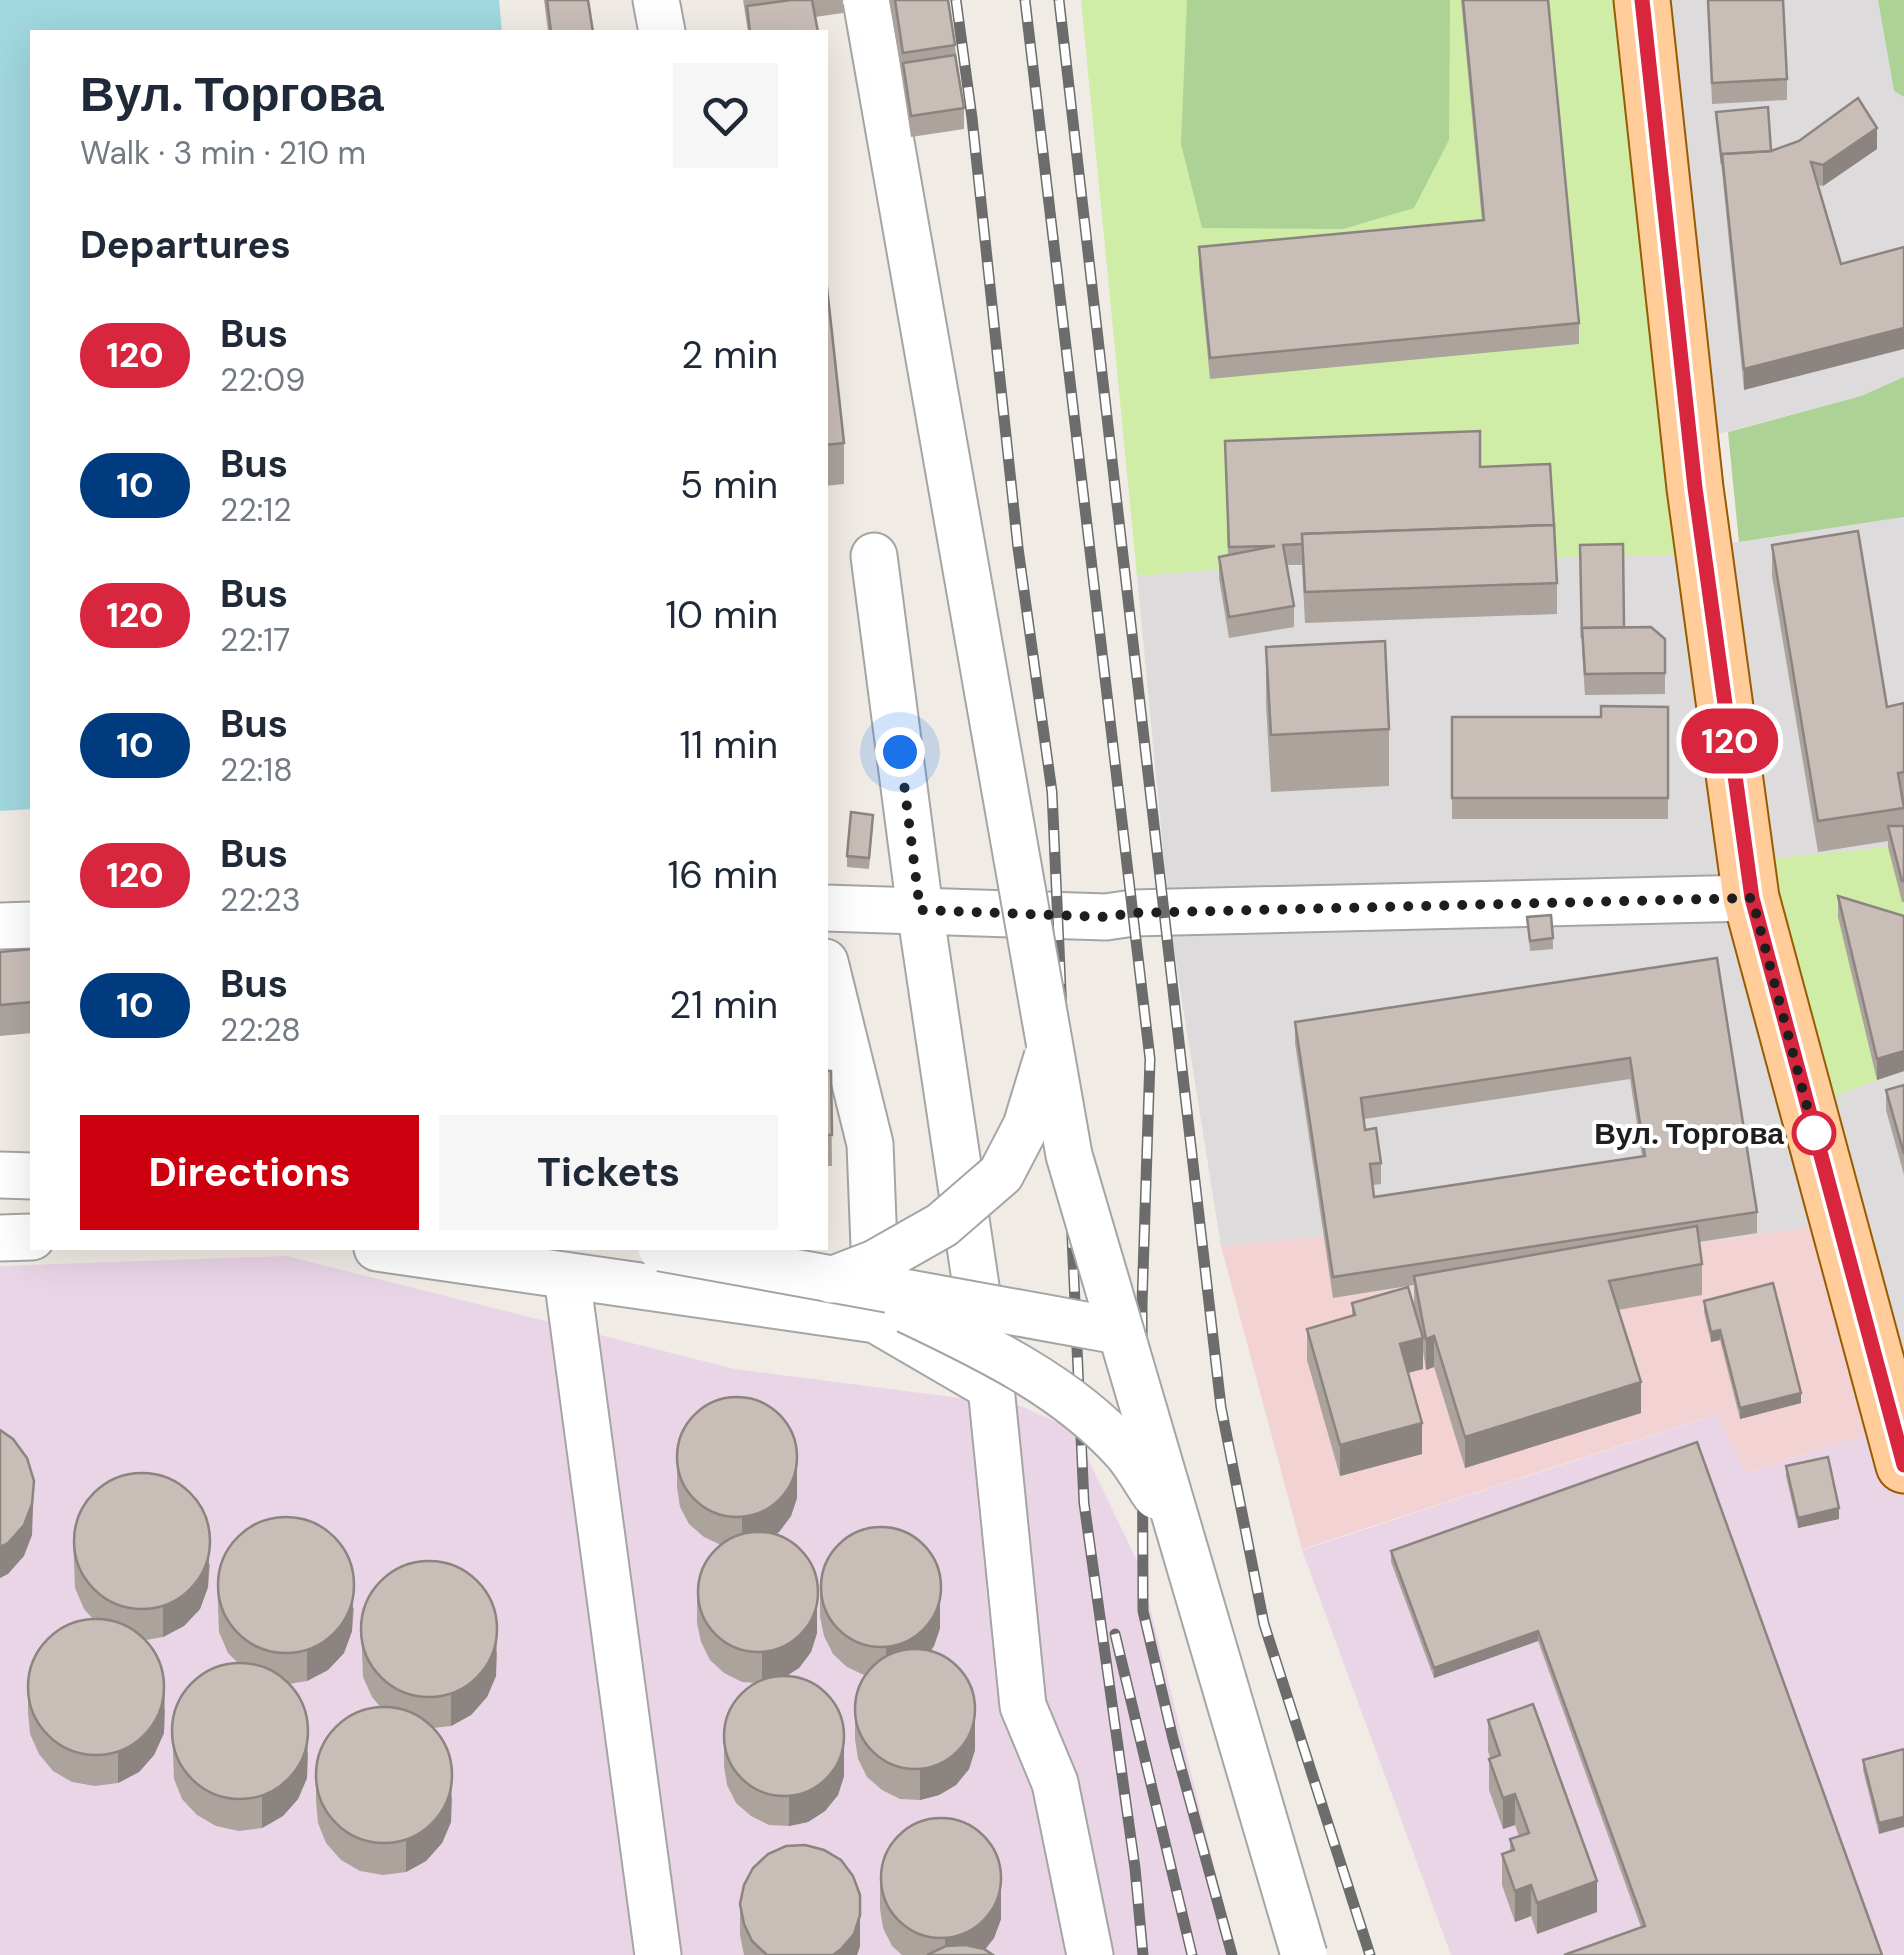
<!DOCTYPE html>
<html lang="en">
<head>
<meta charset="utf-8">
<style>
	:root { --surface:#fff; --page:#f6f6f7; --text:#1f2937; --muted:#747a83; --accent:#cd000f }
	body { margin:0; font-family:"DM Sans",sans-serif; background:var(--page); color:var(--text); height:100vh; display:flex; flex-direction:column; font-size:38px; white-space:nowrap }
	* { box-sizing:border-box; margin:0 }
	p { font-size:32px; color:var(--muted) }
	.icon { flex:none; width:55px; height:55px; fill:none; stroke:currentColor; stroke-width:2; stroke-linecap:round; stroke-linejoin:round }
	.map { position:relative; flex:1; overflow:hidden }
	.panel { position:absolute; left:30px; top:30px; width:798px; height:1220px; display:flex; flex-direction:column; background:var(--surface); border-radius:0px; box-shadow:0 10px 40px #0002 }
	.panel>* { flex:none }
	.badge { padding:0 20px; border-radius:32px; font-size:35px; line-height:65px }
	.you { position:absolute; width:50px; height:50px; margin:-25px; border:8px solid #fff; border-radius:50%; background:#1a73e8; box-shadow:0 0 0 15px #1a73e833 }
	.map>.badge { position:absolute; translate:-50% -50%; box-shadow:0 0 0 5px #fff }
	h2 { padding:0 50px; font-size:38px; line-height:90px }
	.round { display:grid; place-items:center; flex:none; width:105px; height:105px; border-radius:0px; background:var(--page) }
	.summary { display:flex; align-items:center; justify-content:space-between; height:170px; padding:0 50px }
	h1 { font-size:48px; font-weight:700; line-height:75px }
	.cta { display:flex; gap:20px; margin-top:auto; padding:20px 50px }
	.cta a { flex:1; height:115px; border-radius:0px; background:var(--accent); color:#fff; font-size:40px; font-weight:700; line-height:115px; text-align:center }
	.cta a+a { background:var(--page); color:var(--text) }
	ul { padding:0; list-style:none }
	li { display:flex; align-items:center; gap:30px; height:130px; padding:0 50px }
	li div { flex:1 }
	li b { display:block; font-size:38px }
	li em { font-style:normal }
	li .badge { min-width:110px; font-weight:700; text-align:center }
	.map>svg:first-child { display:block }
</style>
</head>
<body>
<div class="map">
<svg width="1904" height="1955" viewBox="0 0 1904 1955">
	<rect width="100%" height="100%" fill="#f0ebe4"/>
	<g fill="#dddbdb">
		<path d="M1646,0H1878L1894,91L1904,97V377L1861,396L1691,441Z"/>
		<path d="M1904,517V847L1749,861L1704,543L1740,542Z"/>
		<path d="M1700,555L1749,896L1169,911L1137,576L1229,568L1554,556Z"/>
		<path d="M1751,900L1835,1223L1333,1298L1324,1237L1221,1246L1169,919Z"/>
		<path d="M1904,1071V1412L1811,1104Z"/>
	</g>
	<path fill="#f2d2d3" d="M1835,1223L1892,1427L1745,1473L1716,1414L1302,1549L1221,1246L1324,1236L1334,1298Z"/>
	<g fill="#ead5e7">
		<path d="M287,1256L735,1369L1021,1406L1074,1430L1140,1567L1236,1955H0V1266Z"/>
		<path d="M1717,1414L1745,1473L1892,1427L1904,1471V1955H1451L1302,1550Z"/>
	</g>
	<g fill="#cfeda6">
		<path d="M1081,0H1638L1700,555C1512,557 1324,560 1137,576Z"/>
		<path d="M1888,847H1904V1071L1811,1104L1749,861Z"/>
	</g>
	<g fill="#acd296">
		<path d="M1450,0L1449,140L1414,208L1343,229L1202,228L1181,144L1187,0Z"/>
		<path d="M1878,0H1904V97L1894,91Z"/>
		<path d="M1904,377V517L1739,542L1728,432L1861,396Z"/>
	</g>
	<path fill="#a1d7e0" d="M0,0H499L502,32H32V809L0,811Z"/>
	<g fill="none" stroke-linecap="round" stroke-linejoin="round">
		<g stroke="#a5a5a5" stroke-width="49">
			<g id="minor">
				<path d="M656,0L662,32"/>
				<path d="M874,556L920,910L991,1387L1023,1706L1055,1783L1090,1955"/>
				<path d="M825,908L1106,917L1133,913L1751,898"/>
				<path d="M0,926L32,925"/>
				<path d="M825,962L870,1144L876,1298"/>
				<path d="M0,1175L32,1176"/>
				<path d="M0,1238L32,1237"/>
				<path d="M377,1248L876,1320L991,1387"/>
				<path d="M567,1277L658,1955"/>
			</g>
		</g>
		<g stroke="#995b00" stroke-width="59">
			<path id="major" d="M1642,0L1695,488L1751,898L1904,1465"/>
		</g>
		<use href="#minor" stroke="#fff" stroke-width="45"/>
		<use href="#major" stroke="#ffcc9a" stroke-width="55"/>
		<g stroke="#6c6c6c" stroke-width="11">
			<g id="rail">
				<path d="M956,0L972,118L1018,548L1052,792L1084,1503L1135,1868L1143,1955"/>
				<path d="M1025,0L1150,1059L1142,1304L1143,1611L1173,1739L1232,1955"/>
				<path d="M1059,0L1221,1407L1264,1624L1370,1955"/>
				<path d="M1115,1634L1192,1955"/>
			</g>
		</g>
		<use href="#rail" stroke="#fff" stroke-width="8" stroke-dasharray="22" stroke-linecap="butt"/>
		<g stroke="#a5a5a5" stroke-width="49" stroke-linecap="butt">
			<g id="minor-bridge">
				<path d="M866,0L1069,1155L1304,1955"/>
				<path d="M661,1248L1118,1331"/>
				<path d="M831,1280L875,1263L942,1225L1001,1174L1026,1126L1047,1057"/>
				<path d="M907,1310C985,1347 1067,1386 1126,1452C1137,1465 1146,1482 1156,1496"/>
			</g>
		</g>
		<use href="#minor-bridge" stroke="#fff" stroke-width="45"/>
	</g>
	<g fill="#aca39d" fill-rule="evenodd">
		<path d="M544,0H588L593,32H548Z"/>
		<path d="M743,0H843V13L815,17L818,32H748Z"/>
		<path d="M890,0H948L964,108V129L911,137Z"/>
		<path d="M1461,0H1548L1579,323V344L1210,379L1199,268V247L1482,221Z"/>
		<path d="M1708,0L1787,79V100L1712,104Z"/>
		<path d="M825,72L827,80V101L825,102Z"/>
		<path d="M1716,112L1771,151L1877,149L1823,186L1818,185L1841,264L1744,390Z"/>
		<path d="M825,269L844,443V484L825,486Z"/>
		<path d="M1225,441L1480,467L1557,583V614L1305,623L1302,565H1287L1294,606V627L1229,638L1219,578V557L1228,555Z"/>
		<path d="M1580,545L1624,627L1665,639V694L1585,695L1582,649Z"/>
		<path d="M1772,545L1887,707L1904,703V902H1902L1888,847V841L1818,852L1772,576Z"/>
		<path d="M1266,647L1389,729V786L1271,792L1266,704Z"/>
		<path d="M1668,707V819H1452V717H1601Z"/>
		<path d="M873,825L869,869L847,867V856Z"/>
		<path d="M1838,896L1904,916V1071L1877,1080L1838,917Z"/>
		<path d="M1527,917L1553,938V949L1530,951Z"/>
		<path d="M32,949V1033L0,1036V952Z"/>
		<path d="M1717,958L1757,1212V1233L1699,1242L1702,1264V1295L1618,1310L1641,1413L1465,1468L1434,1367L1426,1370L1423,1351V1369L1408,1372L1422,1454L1340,1476L1307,1360V1329L1352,1316V1303L1414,1307V1285L1333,1298L1295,1043V1022ZM1630,1079L1642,1156L1374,1197L1373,1185L1381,1184V1163L1365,1130L1364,1119Z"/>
		<path d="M825,1071H831L832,1166H825Z"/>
		<path d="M1904,1085V1175L1886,1110V1090Z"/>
		<path d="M1704,1301L1801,1403L1740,1419L1720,1340L1711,1342L1704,1312Z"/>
		<path d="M1697,1442L1882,1955L1641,1927L1538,1641L1434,1678L1391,1562V1551Z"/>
		<path d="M677,1456L797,1498L791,1516L779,1532L774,1535L817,1633L811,1652L799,1668L786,1676L844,1776L838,1795L825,1811L808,1822L789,1826L769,1825L751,1816L736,1803L727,1785L724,1766V1735L757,1683L742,1682L724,1673L710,1660L701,1642L697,1623V1592L721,1545L704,1537L689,1524L680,1507L677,1487Z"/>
		<path d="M1786,1466L1839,1519L1798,1528L1786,1476Z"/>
		<path d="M73,1536L210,1564L208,1587L200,1609L184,1626L163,1637L146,1640L165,1710L164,1733L154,1755L139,1772L118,1783L95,1786L72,1782L53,1771L39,1754L30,1734L28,1712V1682L93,1619L84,1609L75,1588Z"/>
		<path d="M217,1580L354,1608L352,1631L344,1653L328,1670L307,1681L289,1684L308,1754L307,1778L298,1799L283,1816L262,1828L239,1831L216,1826L197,1815L182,1799L174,1779L172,1726L238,1663L228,1653L219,1632Z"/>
		<path d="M820,1586L940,1628L934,1646L930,1652L975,1750L969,1769L956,1785L939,1795L920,1800L900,1799L882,1790L867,1777L858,1759L855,1739V1708L866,1676L847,1667L833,1654L824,1636L820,1617Z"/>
		<path d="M361,1624L497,1652L496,1676L487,1697L471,1715L451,1726L433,1728L452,1798L451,1822L442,1843L426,1861L406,1872L383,1875L360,1871L341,1860L326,1843L318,1823L316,1801V1770L381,1708L372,1697L363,1677Z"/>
		<path d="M1488,1720L1597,1912L1537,1934L1531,1916L1515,1922L1502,1885V1854L1510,1851V1839L1519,1836L1515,1825L1503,1829L1489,1790V1759L1490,1758L1488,1751Z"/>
		<path d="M1904,1749L1879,1834L1863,1770V1760Z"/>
		<path d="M880,1878L1001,1919L994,1938L985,1950L993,1955H902L892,1946L883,1928L880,1909Z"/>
		<path d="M740,1904L860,1946L857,1955H744L740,1935Z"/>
	</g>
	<g fill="#8c8480">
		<path d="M1877,128V149L1823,186V165Z"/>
		<path d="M1904,328V349L1744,390V369Z"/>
		<path d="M1904,1051V1071L1877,1080V1059Z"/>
		<path d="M1720,1330V1340L1711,1342V1332Z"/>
		<path d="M1434,1336V1367L1426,1370V1339Z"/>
		<path d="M1423,1338V1369L1400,1375V1344Z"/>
		<path d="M1641,1382V1413L1465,1468V1437Z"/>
		<path d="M1801,1393V1403L1740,1419V1408Z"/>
		<path d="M1422,1423V1454L1340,1476V1445Z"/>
		<path d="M797,1467V1498L791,1516L779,1532L761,1543L742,1548V1517Z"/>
		<path d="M34,1481L32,1535L24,1556L8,1574L0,1578V1547Z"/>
		<path d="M1839,1508V1519L1798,1528V1518Z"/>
		<path d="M210,1533L208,1587L200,1609L184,1626L163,1637V1606Z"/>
		<path d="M354,1577L352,1631L344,1653L328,1670L307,1681V1650Z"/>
		<path d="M940,1597V1628L934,1646L922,1662L886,1678V1647Z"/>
		<path d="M817,1602V1633L811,1652L799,1668L782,1679L762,1683V1652Z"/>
		<path d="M497,1621L496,1676L487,1697L471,1715L451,1726V1695Z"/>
		<path d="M1538,1631V1641L1434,1678V1668Z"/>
		<path d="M165,1679L164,1733L154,1755L139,1772L118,1783V1752Z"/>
		<path d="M975,1719V1750L969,1769L956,1785L939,1795L920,1800V1769Z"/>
		<path d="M308,1723L307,1778L298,1799L283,1816L262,1828V1797Z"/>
		<path d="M844,1746V1776L838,1795L825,1811L808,1822L789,1826V1796Z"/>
		<path d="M452,1767L451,1822L442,1843L426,1861L406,1872V1841Z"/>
		<path d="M1515,1794V1825L1503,1829V1798Z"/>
		<path d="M1904,1817V1827L1879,1834V1823Z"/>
		<path d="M1597,1881V1912L1537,1934V1903Z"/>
		<path d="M1531,1885V1916L1515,1922V1891Z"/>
		<path d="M1001,1888V1919L994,1938L980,1955H945V1939Z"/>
		<path d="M860,1915V1946L857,1955H833Z"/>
	</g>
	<g fill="#c8bdb7" stroke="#8c8480" stroke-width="2.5" fill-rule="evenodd">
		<path d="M547,0H588L593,32H551Z"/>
		<path d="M791,0H812L818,32H750L747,6Z"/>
		<path d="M895,0H948L955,45L903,53Z"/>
		<path d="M1463,0H1548L1579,323L1210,358L1199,247L1484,220Z"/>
		<path d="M1708,0H1783L1787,79L1712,83Z"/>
		<path d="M955,55L964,108L911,116L903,63Z"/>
		<path d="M1858,98L1877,128L1823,165L1811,162L1841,264L1904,247V328L1744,369L1722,154L1771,151L1799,141Z"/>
		<path d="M1768,107L1771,151L1722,154V164L1716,112Z"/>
		<path d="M825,269L844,443L825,445Z"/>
		<path d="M1480,431V467L1550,464L1554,525L1302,534L1303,544L1283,545L1294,606L1229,617L1219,557L1275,546L1229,547L1225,441Z"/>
		<path d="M1554,525L1557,583L1305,592L1302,534Z"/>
		<path d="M1858,531L1887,707L1904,703V772L1898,773L1904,808L1818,821L1772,545Z"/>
		<path d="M1623,544L1624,627L1582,628V638L1580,545Z"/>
		<path d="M1651,627L1665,639V673L1585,674L1582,628Z"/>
		<path d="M1385,641L1389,729L1271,735L1266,647Z"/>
		<path d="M1601,706L1668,707V798H1452V717H1601Z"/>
		<path d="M851,812L873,815L869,858L847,856Z"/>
		<path d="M1888,826H1904V881H1902Z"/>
		<path d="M1838,896L1904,916V1051L1877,1059Z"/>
		<path d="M1551,915L1553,938L1530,941L1527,917Z"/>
		<path d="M32,949V1002L0,1005V952Z"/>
		<path d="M1717,958L1757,1212L1333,1277L1295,1022ZM1630,1058L1645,1156L1374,1197L1370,1164L1381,1163L1376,1128L1365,1130L1361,1098Z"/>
		<path d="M825,1071H831L832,1135H825Z"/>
		<path d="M1904,1085V1154L1886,1090Z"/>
		<path d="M1697,1226L1702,1264L1609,1281L1641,1382L1465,1437L1434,1336L1426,1339L1414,1276Z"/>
		<path d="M1773,1283L1801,1393L1740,1408L1720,1330L1711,1332L1704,1301Z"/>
		<path d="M1408,1287L1423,1338L1400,1344L1422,1423L1340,1445L1307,1329L1355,1315L1352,1303Z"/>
		<circle cx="737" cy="1457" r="60"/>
		<path d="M0,1430L13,1439L27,1458L34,1481L32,1504L24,1525L8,1543L0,1547Z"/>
		<path d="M1697,1442L1882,1955H1564L1645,1926L1538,1631L1434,1668L1391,1551Z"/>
		<path d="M1828,1457L1839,1508L1798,1518L1786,1466Z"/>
		<circle cx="142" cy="1541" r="68"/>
		<circle cx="286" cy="1585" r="68"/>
		<circle cx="881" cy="1587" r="60"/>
		<circle cx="758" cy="1592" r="60"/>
		<circle cx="429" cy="1629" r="68"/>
		<circle cx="96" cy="1687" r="68"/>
		<circle cx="915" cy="1709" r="60"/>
		<circle cx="240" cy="1731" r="68"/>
		<circle cx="784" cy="1736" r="60"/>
		<path d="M1533,1704L1597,1881L1537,1903L1531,1885L1515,1891L1502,1854L1514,1850L1510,1839L1529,1833L1515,1794L1503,1798L1489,1759L1500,1755L1488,1720Z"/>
		<circle cx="384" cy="1775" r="68"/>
		<path d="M1904,1749V1817L1879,1823L1863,1760Z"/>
		<circle cx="941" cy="1878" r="60"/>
		<path d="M805,1845L824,1850L841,1860L853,1876L860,1895V1915L854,1934L841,1949L833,1955H767L752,1941L744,1924L740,1904L744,1885L753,1868L768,1854L786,1846Z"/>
		<path d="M965,1945L984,1949L993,1955H927L946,1946Z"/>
	</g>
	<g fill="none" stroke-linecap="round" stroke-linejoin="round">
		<g stroke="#fff" stroke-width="22">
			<path id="line" d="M1642,0L1695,488L1752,898L1904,1465"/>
		</g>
		<use href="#line" stroke="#d7263d" stroke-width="15"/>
		<path stroke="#1e1e1e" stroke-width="10" stroke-dasharray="0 18" d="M900,752L920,910L1106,917L1133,913L1752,898L1814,1133"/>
	</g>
	<circle fill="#fff" stroke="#d7263d" stroke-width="5" cx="1814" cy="1133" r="20"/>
	<g text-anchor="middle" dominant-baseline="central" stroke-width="8" stroke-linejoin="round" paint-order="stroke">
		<g font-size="30" font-weight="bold" fill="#1e1e1e" stroke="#fff" text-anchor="end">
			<text x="1784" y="1133">Вул. Торгова</text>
		</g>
	</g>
</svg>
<div class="you" style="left:900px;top:752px"></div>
<b class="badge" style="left:1730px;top:741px;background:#d7263d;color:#fff">120</b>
<section class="panel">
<div class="summary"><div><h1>Вул. Торгова</h1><p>Walk · 3 min · 210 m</p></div><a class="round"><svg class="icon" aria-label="heart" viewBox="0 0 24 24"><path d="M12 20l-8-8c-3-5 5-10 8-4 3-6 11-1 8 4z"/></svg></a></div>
<h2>Departures</h2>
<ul>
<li><span class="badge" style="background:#d7263d;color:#fff">120</span><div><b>Bus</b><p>22:09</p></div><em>2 min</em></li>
<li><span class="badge" style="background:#003b80;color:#fff">10</span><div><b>Bus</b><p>22:12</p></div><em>5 min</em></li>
<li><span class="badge" style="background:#d7263d;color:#fff">120</span><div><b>Bus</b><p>22:17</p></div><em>10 min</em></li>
<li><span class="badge" style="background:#003b80;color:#fff">10</span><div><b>Bus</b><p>22:18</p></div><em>11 min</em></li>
<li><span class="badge" style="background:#d7263d;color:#fff">120</span><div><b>Bus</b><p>22:23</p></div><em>16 min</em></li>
<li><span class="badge" style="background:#003b80;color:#fff">10</span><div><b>Bus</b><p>22:28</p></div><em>21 min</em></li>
</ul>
<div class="cta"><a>Directions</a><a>Tickets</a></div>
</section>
</div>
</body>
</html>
